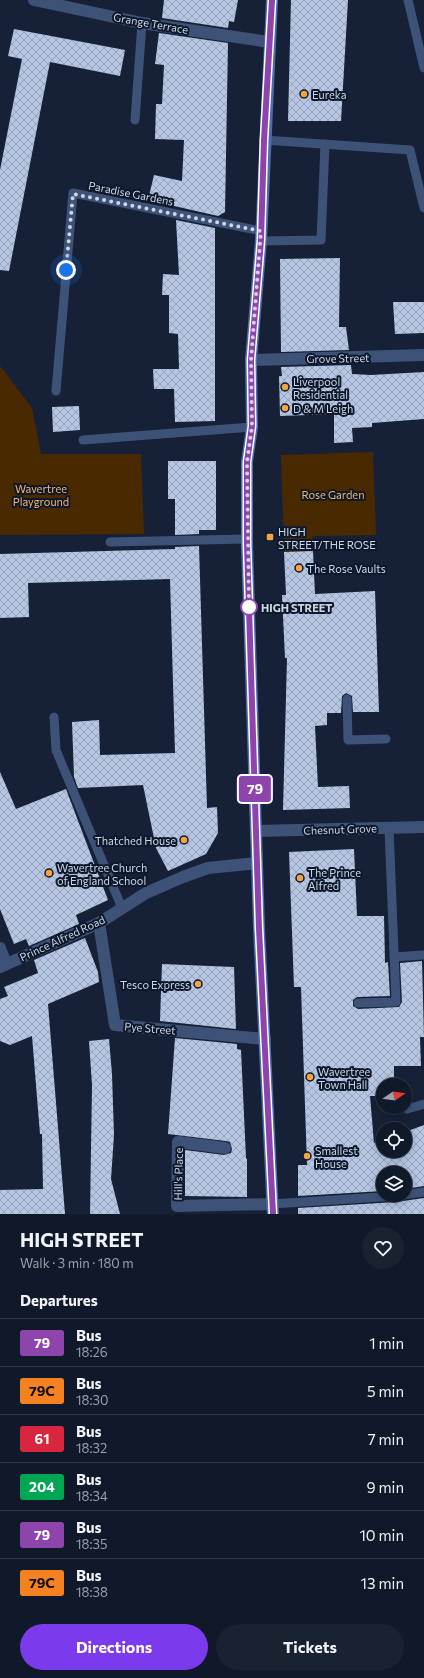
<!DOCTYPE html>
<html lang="en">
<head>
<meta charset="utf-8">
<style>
	:root { --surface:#101929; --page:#192231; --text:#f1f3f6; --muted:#9ca0a8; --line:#303846; --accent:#7c3aed }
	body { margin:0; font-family:Commissioner,sans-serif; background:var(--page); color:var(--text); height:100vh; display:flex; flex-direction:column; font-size:15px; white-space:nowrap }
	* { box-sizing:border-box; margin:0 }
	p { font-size:13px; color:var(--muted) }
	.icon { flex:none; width:22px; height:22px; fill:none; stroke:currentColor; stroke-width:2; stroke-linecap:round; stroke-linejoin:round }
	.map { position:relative; height:1214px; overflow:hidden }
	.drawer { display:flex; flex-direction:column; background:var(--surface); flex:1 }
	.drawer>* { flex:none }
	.badge { padding:0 8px; border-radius:3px; font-size:14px; line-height:26px }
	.needle { width:26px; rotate:77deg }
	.tools { position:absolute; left:376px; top:1078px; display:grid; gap:8px }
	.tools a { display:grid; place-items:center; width:36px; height:36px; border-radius:50%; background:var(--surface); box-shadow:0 2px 10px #0003,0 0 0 1px var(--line); font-size:20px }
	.you { position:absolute; width:20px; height:20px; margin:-10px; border:3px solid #fff; border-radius:50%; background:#1a73e8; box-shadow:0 0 0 6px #1a73e833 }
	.map>.badge { position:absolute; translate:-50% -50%; box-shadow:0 0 0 2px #fff }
	h2 { padding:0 20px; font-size:15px; line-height:36px }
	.round { display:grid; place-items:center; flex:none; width:42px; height:42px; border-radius:21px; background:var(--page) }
	.headline { display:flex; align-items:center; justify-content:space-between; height:68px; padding:0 20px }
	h1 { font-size:19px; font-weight:700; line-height:30px }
	.action { display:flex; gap:8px; margin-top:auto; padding:8px 20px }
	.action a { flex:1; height:46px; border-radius:24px; background:var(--accent); color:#fff; font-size:16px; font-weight:700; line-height:46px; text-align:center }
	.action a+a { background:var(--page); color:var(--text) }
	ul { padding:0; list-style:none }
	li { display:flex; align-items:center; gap:12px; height:48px; padding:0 20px; border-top:1px solid var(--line) }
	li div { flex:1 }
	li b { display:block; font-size:15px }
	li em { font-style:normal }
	li .badge { min-width:44px; font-weight:700; text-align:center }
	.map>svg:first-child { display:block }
</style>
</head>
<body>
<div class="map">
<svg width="424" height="1214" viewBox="0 0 424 1214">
	<defs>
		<pattern id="building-cross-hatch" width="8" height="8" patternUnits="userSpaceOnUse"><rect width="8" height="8" fill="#b5c5e2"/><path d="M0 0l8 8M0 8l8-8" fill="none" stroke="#97a4bb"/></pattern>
	</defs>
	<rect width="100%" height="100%" fill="#162137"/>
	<g fill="#492a00">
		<path d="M0,366L32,408L41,454H141L144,534L0,535Z"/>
		<path d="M373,452L376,535L313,536V551L284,552L281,455Z"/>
	</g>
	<g fill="url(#building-cross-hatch)">
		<path d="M164,0H238L234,22L229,21L228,28L162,18Z"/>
		<path d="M291,0H348L341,121H288Z"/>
		<path d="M14,29L125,50L120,76L50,62L9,271L0,270V170L22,59L8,56Z"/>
		<path d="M159,33L228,43L225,212L218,216L148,200L154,175L182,181L184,140L155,139L156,104H162L164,65L155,64Z"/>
		<path d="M176,220L215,228V421L175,422L174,389H154L153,369H179L178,334L169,333V295H162L163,274L179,275Z"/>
		<path d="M340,258L339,327H346L349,350L281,352L280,259Z"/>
		<path d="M393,302H424V333L395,334Z"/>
		<path d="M351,365L352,374L371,375L424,372V419L372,423V427L352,428L353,442L334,443V414L280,416L279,376H282L281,367Z"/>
		<path d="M79,406L80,430L53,432L52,407Z"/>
		<path d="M168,461H216V530H199V534L175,535V499H168Z"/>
		<path d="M199,546L207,808L217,807L218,833L206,854L168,871L156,848L143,785L78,788L74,777L72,722L99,720L100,755L175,753L170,579L28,583L29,617L0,618V554L175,549V547Z"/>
		<path d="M313,551L315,594L375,591L379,712H353L352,696L346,693L342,696L341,713H327V725L315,726L318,787L349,786L350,808L283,810L287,658H285L282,595H286L284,552Z"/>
		<path d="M0,772L16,809L66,789L108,900L76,915L79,924L29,946L26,939L14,944L0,909Z"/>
		<path d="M354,849L357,916H384L385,963L388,962L390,996L357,997L353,1000V1006L358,1009L399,1007L402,1002L400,963L422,961L424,1037H420L421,1066H394V1085H383V1096H370L374,1143L383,1139V1151H405V1132L424,1125V1186L405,1189V1173H383V1191L298,1196V1165H307L301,987H294L289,852Z"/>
		<path d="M85,938L98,972L99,982L48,1004L65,1214H0V1190L43,1189L42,1134H40L32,1036L10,1045L0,1041V999L8,996L4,987L38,973L34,960Z"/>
		<path d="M162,964L234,967L236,1029L160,1021Z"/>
		<path d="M175,1038L237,1044V1049L241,1050L246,1158L247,1159V1197L185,1196V1150L224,1155L231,1153L232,1149L230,1142L226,1141L168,1134Z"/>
		<path d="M109,1039L112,1074L114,1135L111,1179L120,1214H90L92,1085L89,1041Z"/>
		<path d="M424,1198V1214H298V1208L396,1202Z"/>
	</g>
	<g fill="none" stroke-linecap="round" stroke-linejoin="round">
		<g stroke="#3e5278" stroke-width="9">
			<path d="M408,0L424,68"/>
			<path d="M135,120L142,23"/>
			<path d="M264,140L410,150L424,208"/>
			<path d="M261,241L321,240L325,144"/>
			<path d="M56,391L73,193L261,231"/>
			<path d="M83,440L252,427"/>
			<path d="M110,542L247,539"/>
			<path d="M347,699L348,740L386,739"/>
			<path d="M54,717L56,750L122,908"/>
			<path d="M394,957L423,955"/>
			<path d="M358,1003L396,1002L389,828"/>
			<path d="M407,1109L424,1104"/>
			<path d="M272,1204L396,1196L424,1192"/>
		</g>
		<g stroke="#3e5278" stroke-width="12">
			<path d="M34,0L142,23L269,42"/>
			<path d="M251,360L424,355"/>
			<path d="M256,831L424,827"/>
			<path d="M99,923L115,1025L265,1039"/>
			<path d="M0,948L6,964"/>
			<path d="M0,967L99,923L146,893L183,877L208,868L257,863"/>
			<path d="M225,1148L178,1142L177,1206L272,1204"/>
		</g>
		<path stroke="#4d6caa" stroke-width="12" d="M272,0L261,241L251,360L252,427L247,462V544L259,928L273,1214"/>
	</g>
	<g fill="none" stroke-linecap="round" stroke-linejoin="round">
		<g stroke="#fff" stroke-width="9">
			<path id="line" d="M272,0L264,140L261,240L251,360L252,426L247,462V544L259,928L273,1214"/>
		</g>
		<use href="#line" stroke="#8e44ad" stroke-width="6"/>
		<path stroke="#ced6e5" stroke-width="4" stroke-dasharray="0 7.2" d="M66,270L73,194L261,231L251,360L252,426L247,462L249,607"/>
	</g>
	<g fill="#f3a442" stroke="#0d182d" stroke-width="1.5">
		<circle cx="304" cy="94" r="4"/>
		<circle cx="285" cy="387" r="4"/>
		<circle cx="285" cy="408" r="4"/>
		<rect x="266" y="533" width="8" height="8" rx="2"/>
		<circle cx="299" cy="568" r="4"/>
		<circle cx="184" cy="840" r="4"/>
		<circle cx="49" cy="873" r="4"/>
		<circle cx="300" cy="878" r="4"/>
		<circle cx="198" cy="984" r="4"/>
		<circle cx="310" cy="1077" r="4"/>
		<circle cx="307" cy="1156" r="4"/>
	</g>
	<circle fill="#fff" stroke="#8e44ad" stroke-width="2" cx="249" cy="607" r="8"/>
	<g text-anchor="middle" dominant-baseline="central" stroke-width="4" stroke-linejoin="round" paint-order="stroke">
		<g font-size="11" fill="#ced6e5" stroke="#0d182d">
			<text transform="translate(151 23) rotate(10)">Grange Terrace</text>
			<text transform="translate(131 193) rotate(11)">Paradise Gardens</text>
			<text transform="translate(338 358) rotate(-1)">Grove Street</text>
			<text transform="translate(340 829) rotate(-2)">Chesnut Grove</text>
			<text transform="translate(62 938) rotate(-25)">Prince Alfred Road</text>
			<text transform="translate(150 1028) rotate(5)">Pye Street</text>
			<text transform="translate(178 1174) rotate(-89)">Hill's Place</text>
		</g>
		<g font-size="11" fill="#ced6e5" stroke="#0d182d" text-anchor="start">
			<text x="312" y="94">Eureka</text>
			<text x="293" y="381">Liverpool<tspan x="293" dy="13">Residential</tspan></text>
			<text x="293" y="408">D &amp; M Leigh</text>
			<text x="278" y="531">HIGH<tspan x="278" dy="13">STREET/THE ROSE</tspan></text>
			<text x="307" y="568">The Rose Vaults</text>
			<text x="176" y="840" text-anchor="end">Thatched House</text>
			<text x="57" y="867">Wavertree Church<tspan x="57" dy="13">of England School</tspan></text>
			<text x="308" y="872">The Prince<tspan x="308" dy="13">Alfred</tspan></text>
			<text x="190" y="984" text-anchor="end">Tesco Express</text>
			<text x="318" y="1071">Wavertree<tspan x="318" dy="13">Town Hall</tspan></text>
			<text x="315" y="1150">Smallest<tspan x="315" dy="13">House</tspan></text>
		</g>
		<g font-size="11" fill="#f9b66a" stroke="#0d182d">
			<text x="41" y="488">Wavertree<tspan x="41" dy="13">Playground</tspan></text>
			<text x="333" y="494">Rose Garden</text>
		</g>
		<g font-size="11" font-weight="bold" fill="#ced6e5" stroke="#0d182d" text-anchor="start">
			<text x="261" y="607">HIGH STREET</text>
		</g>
	</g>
</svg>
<div class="tools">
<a><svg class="needle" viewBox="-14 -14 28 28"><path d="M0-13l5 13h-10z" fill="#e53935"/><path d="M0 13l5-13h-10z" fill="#9ca0a8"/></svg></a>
<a><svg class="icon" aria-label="locate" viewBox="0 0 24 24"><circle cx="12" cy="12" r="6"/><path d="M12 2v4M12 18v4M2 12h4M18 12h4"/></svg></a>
<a><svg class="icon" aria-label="layers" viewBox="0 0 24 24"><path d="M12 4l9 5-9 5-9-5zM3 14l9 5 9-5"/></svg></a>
</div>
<div class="you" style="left:66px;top:270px"></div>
<b class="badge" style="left:255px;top:789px;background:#8e44ad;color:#fff">79</b>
</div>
<section class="drawer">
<div class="headline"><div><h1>HIGH STREET</h1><p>Walk · 3 min · 180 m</p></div><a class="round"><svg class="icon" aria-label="heart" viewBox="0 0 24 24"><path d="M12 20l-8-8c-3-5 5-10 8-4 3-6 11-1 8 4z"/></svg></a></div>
<h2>Departures</h2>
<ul>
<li><span class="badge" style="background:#8e44ad;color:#fff">79</span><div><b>Bus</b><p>18:26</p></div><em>1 min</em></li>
<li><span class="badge" style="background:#f58220;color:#111">79C</span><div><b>Bus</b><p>18:30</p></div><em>5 min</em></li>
<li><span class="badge" style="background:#d7263d;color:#fff">61</span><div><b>Bus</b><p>18:32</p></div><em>7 min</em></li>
<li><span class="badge" style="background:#00a651;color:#fff">204</span><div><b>Bus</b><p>18:34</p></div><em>9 min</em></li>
<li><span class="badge" style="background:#8e44ad;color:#fff">79</span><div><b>Bus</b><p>18:35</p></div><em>10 min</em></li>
<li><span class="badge" style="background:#f58220;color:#111">79C</span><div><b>Bus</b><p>18:38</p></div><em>13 min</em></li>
</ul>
<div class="action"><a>Directions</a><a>Tickets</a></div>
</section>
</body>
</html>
